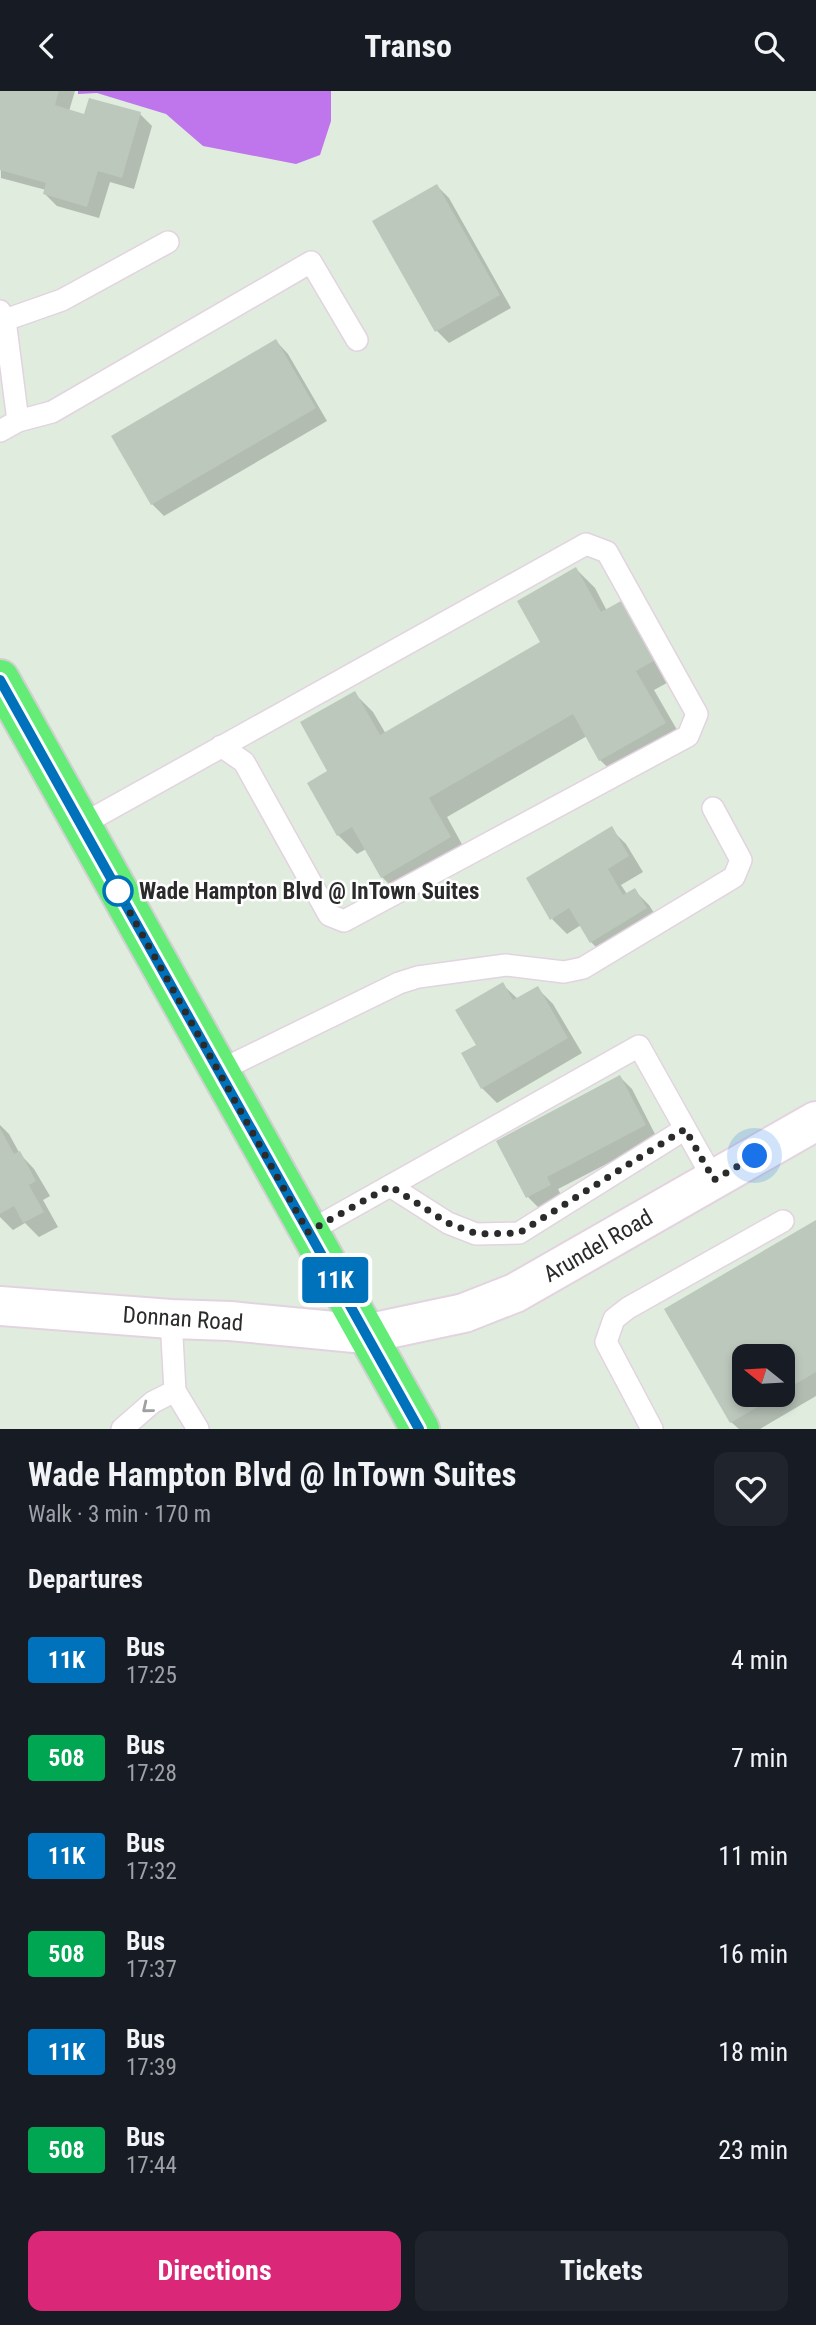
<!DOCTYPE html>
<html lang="en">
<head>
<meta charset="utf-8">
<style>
	:root { --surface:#171b24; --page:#20242c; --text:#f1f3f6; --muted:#9ea1a6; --accent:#db2777 }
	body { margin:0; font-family:"Roboto Condensed",sans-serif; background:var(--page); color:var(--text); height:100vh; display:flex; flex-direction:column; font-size:26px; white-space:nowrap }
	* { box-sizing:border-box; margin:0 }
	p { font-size:23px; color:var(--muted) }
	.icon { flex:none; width:38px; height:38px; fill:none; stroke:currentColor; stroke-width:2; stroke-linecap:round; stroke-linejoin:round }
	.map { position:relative; height:1338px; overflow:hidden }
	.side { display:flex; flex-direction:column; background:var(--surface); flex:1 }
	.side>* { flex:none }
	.badge { padding:0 14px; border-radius:5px; font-size:24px; line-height:46px }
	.needle { width:46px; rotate:288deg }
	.buttons { position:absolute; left:732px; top:1253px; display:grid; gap:14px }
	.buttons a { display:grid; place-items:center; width:63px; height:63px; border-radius:14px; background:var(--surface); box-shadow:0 4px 10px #0003; font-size:35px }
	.you { position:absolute; width:35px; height:35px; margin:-18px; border:5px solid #fff; border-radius:50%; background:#1a73e8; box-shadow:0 0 0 10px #1a73e833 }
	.map>.badge { position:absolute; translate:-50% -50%; box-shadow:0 0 0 4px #fff }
	h2 { padding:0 28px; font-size:26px; line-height:63px }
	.round { display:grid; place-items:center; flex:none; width:74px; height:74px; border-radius:14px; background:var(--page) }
	.head { display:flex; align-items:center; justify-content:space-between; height:119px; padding:0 28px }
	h1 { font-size:33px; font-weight:700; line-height:52px }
	.action { display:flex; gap:14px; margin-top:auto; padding:14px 28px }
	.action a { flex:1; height:80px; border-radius:14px; background:var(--accent); color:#fff; font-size:28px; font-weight:700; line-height:80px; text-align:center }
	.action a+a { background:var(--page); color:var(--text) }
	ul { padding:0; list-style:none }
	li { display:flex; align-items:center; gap:21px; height:98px; padding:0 28px }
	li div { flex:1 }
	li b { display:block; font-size:26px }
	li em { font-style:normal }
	li .badge { min-width:77px; font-weight:700; text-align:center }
	header { display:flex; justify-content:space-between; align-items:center; height:91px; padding:0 28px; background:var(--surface); font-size:32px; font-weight:700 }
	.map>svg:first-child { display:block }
</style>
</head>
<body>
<header><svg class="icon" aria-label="back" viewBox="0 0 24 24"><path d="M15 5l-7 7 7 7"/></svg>Transo<svg class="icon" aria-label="search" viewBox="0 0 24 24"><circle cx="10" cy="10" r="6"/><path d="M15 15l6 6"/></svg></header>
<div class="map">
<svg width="816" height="1338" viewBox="0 0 816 1338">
	<rect width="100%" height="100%" fill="#dfecde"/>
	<path fill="#bf75eb" d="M78,0H331V30L320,64L296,73L203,55L166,23L97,2L78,3Z"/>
	<g fill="#0003" fill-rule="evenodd">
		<path d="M0,0H75L69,20L86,25L140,23L152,35L134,98L110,91L99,127L57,115L45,103L46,99L1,87Z"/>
		<path d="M437,95L449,107L511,217L449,252L437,240Z"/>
		<path d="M276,250L288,263L327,330L164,425L152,413Z"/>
		<path d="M576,478L595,497L607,520L674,588L654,599L684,651L620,688L600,669L587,645L447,726L469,766L401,805L382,786L366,758L357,763L338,744L330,681L354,602L373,621L386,643L543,552Z"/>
		<path d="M611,738L626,753L643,781L621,794L627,803L634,799L649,814L661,833L606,866L591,851L581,834L567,843L552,828Z"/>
		<path d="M502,893L518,908L537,897L553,913L582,962L497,1012L482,997L478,955Z"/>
		<path d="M620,986L632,998L657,1047L558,1098L562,1106L540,1118L528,1106Z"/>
		<path d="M0,1034L9,1043L20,1063L34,1078L50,1105L43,1109L58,1136L39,1146L25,1132L13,1139L0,1126Z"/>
		<path d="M816,1131V1305L760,1338H739L731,1331L667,1219ZM744,1265H782V1304H744Z"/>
	</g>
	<g fill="#bdc8bd">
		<path d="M0,0H59L55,14L84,23L89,7L141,21L122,87L98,80L87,116L43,103L46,92L0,79Z"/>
		<path d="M437,93L500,204L435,241L372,130Z"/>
		<path d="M276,248L316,317L151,414L111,345Z"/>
		<path d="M576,476L601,521L623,509L657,568L636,580L666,632L599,670L573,623L429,707L451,746L381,787L352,736L337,745L307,692L327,680L300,631L355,600L380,644L540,551L517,510Z"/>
		<path d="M612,735L629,765L608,778L623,804L635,797L647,817L590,852L569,817L550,829L526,787Z"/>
		<path d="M503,891L513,909L538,895L568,947L481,998L461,962L476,954L455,919Z"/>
		<path d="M620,984L646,1034L547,1086L551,1094L526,1107L496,1050Z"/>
		<path d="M0,1037L14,1063L20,1060L36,1090L29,1094L44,1121L23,1132L14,1115L0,1123Z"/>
		<path d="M816,1129V1281L782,1301V1265H744V1304H778L730,1332L664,1218Z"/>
	</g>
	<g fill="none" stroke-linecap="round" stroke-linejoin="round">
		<g stroke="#e3d3e0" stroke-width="24">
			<g id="lane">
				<path d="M0,220L5,229L18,330"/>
				<path d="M5,229L62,209L168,151"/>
				<path d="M0,340L18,330L52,321L311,171L357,249"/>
				<path d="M81,734L586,453L607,461L697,623L688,645L344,830L329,824L244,671L221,655"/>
				<path d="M219,980L399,892L418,886L506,874L564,881L583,877L734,786L741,769L713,717"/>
				<path d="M390,1095L448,1132L476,1143L519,1142L685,1038"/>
				<path d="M308,1141L639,955L714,1089"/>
				<path d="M171,1228L175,1300L198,1338"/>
				<path d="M122,1338L153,1311L175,1300"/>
				<path d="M652,1338L606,1251L614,1228L628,1217L783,1130"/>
			</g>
		</g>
		<g stroke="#e3d3e0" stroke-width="42">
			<path id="street" d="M0,1215L171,1228L230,1230L365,1243L464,1222L515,1202L816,1030"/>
		</g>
		<g stroke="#d0d0d0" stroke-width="42">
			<path id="primary" d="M0,588L420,1338"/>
		</g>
		<use href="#lane" stroke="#fff" stroke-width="21"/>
		<use href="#street" stroke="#fff" stroke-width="38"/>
		<use href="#primary" stroke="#63ec76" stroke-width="38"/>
	</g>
	<defs><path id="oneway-chevron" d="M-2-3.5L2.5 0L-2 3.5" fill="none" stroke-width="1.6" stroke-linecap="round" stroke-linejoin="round" transform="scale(1.75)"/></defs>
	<use stroke="#a0a0a0" href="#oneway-chevron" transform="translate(147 1317) rotate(141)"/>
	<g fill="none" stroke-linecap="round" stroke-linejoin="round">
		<g stroke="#fff" stroke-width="16">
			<path id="line" d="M0,589L419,1338"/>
		</g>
		<use href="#line" stroke="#0072bc" stroke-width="10"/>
		<path stroke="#2b2b2b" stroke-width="7" stroke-dasharray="0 12.6" d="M118,800L308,1141L390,1095L448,1132L477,1143L519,1142L685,1038L714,1089L755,1065"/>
	</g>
	<circle fill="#fff" stroke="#0072bc" stroke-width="3.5" cx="118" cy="800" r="14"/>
	<g text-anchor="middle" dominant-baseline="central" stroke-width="5" stroke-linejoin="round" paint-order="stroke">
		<g font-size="23" font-weight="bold" fill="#2b2b2b" stroke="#fff" text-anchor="start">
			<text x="139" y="800">Wade Hampton Blvd @ InTown Suites</text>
		</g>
		<g font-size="23" fill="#2b2b2b" stroke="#fff">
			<text transform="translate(598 1155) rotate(-30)">Arundel Road</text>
			<text transform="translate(183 1228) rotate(4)">Donnan Road</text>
		</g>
	</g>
</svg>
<div class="buttons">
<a><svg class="needle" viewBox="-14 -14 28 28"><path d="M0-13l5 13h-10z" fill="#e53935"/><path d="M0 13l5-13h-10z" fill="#9ea1a6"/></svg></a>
</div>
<div class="you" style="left:755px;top:1065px"></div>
<b class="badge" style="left:335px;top:1189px;background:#0072bc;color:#fff">11K</b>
</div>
<section class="side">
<div class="head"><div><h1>Wade Hampton Blvd @ InTown Suites</h1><p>Walk · 3 min · 170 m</p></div><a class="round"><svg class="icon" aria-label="heart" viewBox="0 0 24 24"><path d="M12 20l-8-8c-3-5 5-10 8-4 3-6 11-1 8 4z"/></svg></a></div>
<h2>Departures</h2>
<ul>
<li><span class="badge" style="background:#0072bc;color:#fff">11K</span><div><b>Bus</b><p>17:25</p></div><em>4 min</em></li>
<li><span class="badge" style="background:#00a651;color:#fff">508</span><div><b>Bus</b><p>17:28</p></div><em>7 min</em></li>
<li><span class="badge" style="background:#0072bc;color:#fff">11K</span><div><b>Bus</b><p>17:32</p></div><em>11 min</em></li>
<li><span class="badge" style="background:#00a651;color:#fff">508</span><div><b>Bus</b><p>17:37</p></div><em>16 min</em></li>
<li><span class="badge" style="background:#0072bc;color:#fff">11K</span><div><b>Bus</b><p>17:39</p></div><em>18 min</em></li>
<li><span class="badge" style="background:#00a651;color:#fff">508</span><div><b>Bus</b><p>17:44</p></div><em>23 min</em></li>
</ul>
<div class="action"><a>Directions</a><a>Tickets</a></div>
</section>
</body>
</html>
